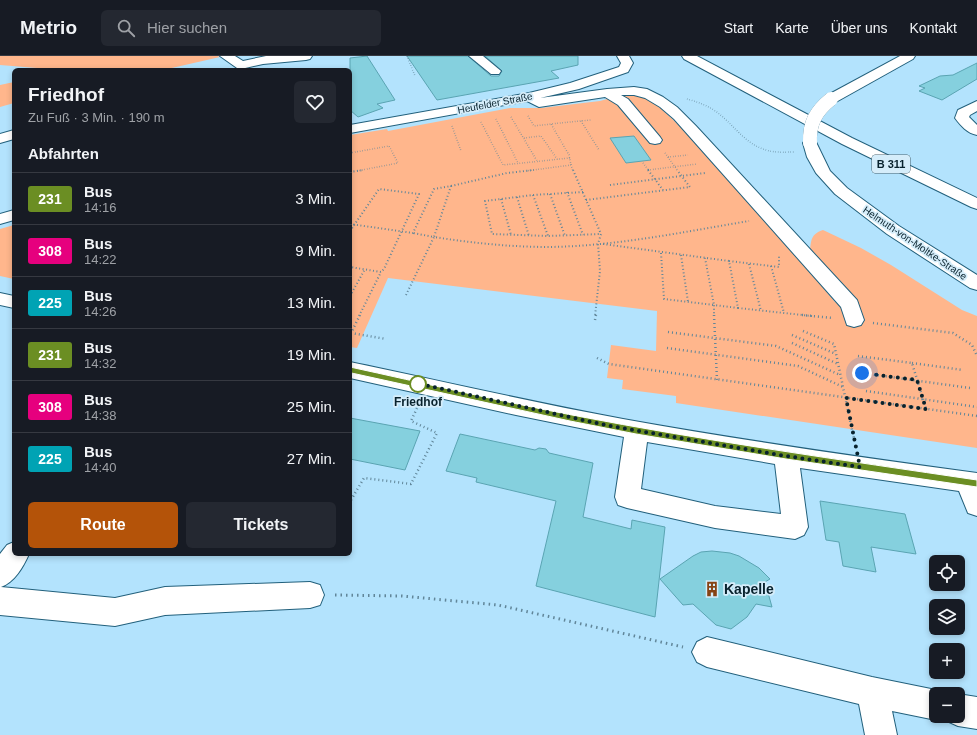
<!DOCTYPE html>
<html lang="de">
<head>
<meta charset="utf-8">
<style>
	:root { --surface:#171b24; --page:#242831; --text:#f1f3f6; --muted:#9ea1a6; --line:#363941; --accent:#b45309 }
	body { margin:0; font-family:Arial,sans-serif; background:var(--page); color:var(--text); height:100vh; display:flex; flex-direction:column; font-size:15px; white-space:nowrap }
	* { box-sizing:border-box; margin:0 }
	p { font-size:13px; color:var(--muted) }
	.icon { flex:none; width:22px; height:22px; fill:none; stroke:currentColor; stroke-width:2; stroke-linecap:round; stroke-linejoin:round }
	.map { position:relative; flex:1; overflow:hidden }
	.side { position:absolute; left:12px; top:12px; width:340px; height:488px; display:flex; flex-direction:column; background:var(--surface); border-radius:6px; box-shadow:0 2px 6px #0003 }
	.side>* { flex:none }
	.badge { padding:0 8px; border-radius:3px; font-size:14px; line-height:26px }
	.controls { position:absolute; left:929px; top:499px; display:grid; gap:8px }
	.controls a { display:grid; place-items:center; width:36px; height:36px; border-radius:6px; background:var(--surface); box-shadow:0 2px 6px #0003; font-size:20px }
	.you { position:absolute; width:20px; height:20px; margin:-10px; border:3px solid #fff; border-radius:50%; background:#1a73e8; box-shadow:0 0 0 6px #1a73e833 }
	.map>.badge { position:absolute; translate:-50% -50%; box-shadow:0 0 0 2px #fff }
	h2 { padding:0 16px; font-size:15px; line-height:36px }
	.round { display:grid; place-items:center; flex:none; width:42px; height:42px; border-radius:6px; background:var(--page) }
	.head { display:flex; align-items:center; justify-content:space-between; height:68px; padding:0 16px }
	h1 { font-size:19px; font-weight:700; line-height:30px }
	.button { display:flex; gap:8px; margin-top:auto; padding:8px 16px }
	.button a { flex:1; height:46px; border-radius:6px; background:var(--accent); color:#fff; font-size:16px; font-weight:700; line-height:46px; text-align:center }
	.button a+a { background:var(--page); color:var(--text) }
	ul { padding:0; list-style:none }
	li { display:flex; align-items:center; gap:12px; height:52px; padding:0 16px; border-top:1px solid var(--line) }
	li div { flex:1 }
	li b { display:block; font-size:15px }
	li em { font-style:normal }
	li .badge { min-width:44px; font-weight:700; text-align:center }
	header { display:flex; align-items:center; gap:24px; box-sizing:border-box; height:56px; padding:0 20px; background:var(--surface); border-bottom:1px solid var(--line) }
	header strong { font-size:19px }
	nav { display:flex; gap:22px; margin-inline-start:auto; font-size:14px }
	.search { width:280px; height:36px; background:var(--page); display:flex; align-items:center; gap:10px; box-sizing:border-box; padding:0 14px; border-radius:6px; color:var(--muted); font-size:15px }
	.map>svg:first-child { display:block }
</style>
</head>
<body>
<header>
<strong>Metrio</strong>
<div class="search"><svg class="icon" aria-label="search" viewBox="0 0 24 24"><circle cx="10" cy="10" r="6"/><path d="M15 15l6 6"/></svg>Hier suchen</div>
<nav><a>Start</a><a>Karte</a><a>Über uns</a><a>Kontakt</a></nav>
</header>
<div class="map">
<svg width="977" height="679" viewBox="0 0 977 679">
	<rect width="100%" height="100%" fill="#b3e3fd"/>
	<g fill="#ffb68c">
		<path d="M0,0H218L220,1L163,14H39L37,12L0,9Z"/>
		<path d="M14,26V47L0,51V29Z"/>
		<path d="M629,37L651,43L702,91L740,132L835,246L853,248L810,196C811,184 811,178 823,174L861,192L891,209L962,254L977,260V392L676,347V340L622,333L623,324L607,322L611,289L656,295L657,255L388,222L357,292L350,291V79L387,73L388,75L510,52H541L600,45Z"/>
		<path d="M14,169V223L0,220V173Z"/>
	</g>
	<g fill="#85d0de" stroke="#5aa4b2">
		<path d="M367,0L395,44L377,48L383,52L358,61L350,54V2Z"/>
		<path d="M407,0H468L491,20H499L502,15L485,0H578V9L551,15L559,22L437,44Z"/>
		<path d="M977,7V23L942,44L919,35L925,32L919,30L940,20L953,19Z"/>
		<path d="M634,80L651,104L626,107L610,82Z"/>
		<path d="M350,362L420,375L405,414L350,403Z"/>
		<path d="M460,378L535,394L539,392L546,393L549,397L593,407L583,461L631,473L632,464L665,471L655,561L536,530L556,445L476,426L477,422L446,415Z"/>
		<path d="M820,445L905,458L916,498L871,491L876,516L843,510L839,486L826,484Z"/>
		<path d="M712,495L730,497L739,500L759,512L770,523L765,526L772,551L756,548L747,561L731,573L716,569L693,548L683,549L660,523L693,500L701,496Z"/>
	</g>
	<g fill="none" stroke-linecap="round" stroke-linejoin="round">
		<g stroke="#22607c" stroke-width="2">
			<g id="minor">
				<path d="M220,0H235L243,5L266,0H312L310,3L306,4L263,8L241,13L237,12Z"/>
				<path d="M469,0H483L501,15L499,18H491Z"/>
				<path d="M617,0H629L633,7L628,16L579,33L540,42L607,33L634,31L647,33L663,41L677,51L696,70L857,244L864,264L861,269L854,271L847,269L841,251L674,63L660,51L645,42L634,39H621L628,43L660,81L662,84L660,87L655,88L650,87L618,49L605,41L539,51L527,45L350,77V69L529,37L570,27L619,11L621,7Z"/>
				<path d="M900,0H915L913,3L836,46H826L824,43L826,40Z"/>
				<path d="M977,45V55L970,59L969,61L977,69V79C967,77 961,70 955,62L958,54Z"/>
				<path d="M14,74V83L0,87V78Z"/>
				<path d="M810,83L815,84L830,115L847,132L899,170L977,219V234L970,232L887,178L835,138L816,117L807,101L803,87L805,84Z"/>
				<path d="M14,154V164L0,168V158Z"/>
				<path d="M0,237L14,240V252L0,249Z"/>
				<path d="M350,306C441,325 531,346 623,363C740,384 859,401 977,417V460L968,457L959,435L800,412L808,471L804,479L795,483L715,472L627,452L618,449L615,441L624,381L516,359L350,322ZM647,386L775,408L781,458L715,450L641,433Z"/>
				<path d="M14,486V498H29C23,511 15,526 1,531L115,542L165,531L310,526L320,529L324,539L320,549L310,552L165,559L115,570L0,559V498L7,489Z"/>
				<path d="M707,581L872,621L936,634L947,638H936V660H958V638L977,641V673L958,670L947,665L945,661L936,664L892,655L897,679H865L859,648L707,611L697,606L692,596L697,586Z"/>
			</g>
		</g>
		<g stroke="#22607c" stroke-width="2">
			<path id="major" d="M682,0H697L852,82L977,142V153L971,151L842,88L684,3Z"/>
		</g>
		<g stroke="#618699" stroke-width="1.5" stroke-dasharray="0.5 2" stroke-linecap="butt">
			<path d="M407,0L415,20"/>
			<path d="M687,43C698,46 709,50 718,57C734,69 745,88 766,94C775,97 785,96 794,96"/>
			<path d="M528,60L534,70L551,68"/>
			<path d="M511,61L537,105"/>
			<path d="M496,63L518,107"/>
			<path d="M581,65L599,94"/>
			<path d="M481,66L503,109L570,102"/>
			<path d="M452,70L461,95"/>
			<path d="M524,82L541,80L557,103"/>
			<path d="M350,97L389,90L398,107L357,115"/>
			<path d="M665,97L678,115"/>
			<path d="M668,101L688,99"/>
			<path d="M643,107L649,115"/>
			<path d="M571,109L569,99L551,68L591,64"/>
			<path d="M648,114L697,108"/>
			<path d="M526,115L571,109L573,115"/>
		</g>
		<g stroke="#618699" stroke-width="2" stroke-dasharray="1 2.5" stroke-linecap="butt">
			<path d="M573,114L601,178L598,188L600,215L595,260"/>
			<path d="M648,114L663,134"/>
			<path d="M648,114H651"/>
			<path d="M350,116L363,114"/>
			<path d="M610,129L705,117"/>
			<path d="M451,130L507,117L534,114"/>
			<path d="M567,136L583,179"/>
			<path d="M583,136L533,139L485,145L492,178L548,180L601,178"/>
			<path d="M550,138L565,180"/>
			<path d="M533,139L548,180"/>
			<path d="M517,141L529,180"/>
			<path d="M501,143L511,179"/>
			<path d="M586,144L690,131L677,114"/>
			<path d="M350,168L413,177L434,133L451,130L434,181C472,187 511,191 549,191C617,190 683,176 749,165"/>
			<path d="M350,175L379,133L419,138L384,213L381,216L350,211"/>
			<path d="M603,188L729,205L738,252L714,249V260"/>
			<path d="M661,197L664,243L714,249L705,202"/>
			<path d="M681,199L688,246"/>
			<path d="M729,205L779,211V200"/>
			<path d="M749,208L761,255"/>
			<path d="M771,210L784,257"/>
			<path d="M406,239L434,181L413,177"/>
			<path d="M350,240L365,213"/>
			<path d="M738,252L812,260"/>
			<path d="M359,260L381,216"/>
		</g>
		<g stroke="#618699" stroke-width="2.5" stroke-dasharray="1 3" stroke-linecap="butt">
			<path d="M360,259L351,277L386,283"/>
			<path d="M714,259L717,324"/>
			<path d="M802,259L833,262"/>
			<path d="M595,264L596,259"/>
			<path d="M873,267L953,277L972,289L977,300"/>
			<path d="M803,275L834,288L855,388"/>
			<path d="M668,276L776,290L840,319"/>
			<path d="M792,279L836,298"/>
			<path d="M792,287L838,308"/>
			<path d="M667,292L798,310L843,331"/>
			<path d="M858,300L912,307L926,353"/>
			<path d="M597,302L609,308L977,360"/>
			<path d="M912,307L963,314"/>
			<path d="M862,317L970,332"/>
			<path d="M866,335L977,351"/>
			<path d="M351,444L364,422L411,428L437,377L411,365L418,350"/>
		</g>
		<g stroke="#618699" stroke-width="3" stroke-dasharray="1.5 4" stroke-linecap="butt">
			<path d="M350,447L352,443"/>
			<path d="M335,539L402,540L498,549L683,591"/>
		</g>
		<use href="#minor" fill="#fff" fill-rule="evenodd"/>
		<use href="#major" fill="#fff" fill-rule="evenodd"/>
		<g stroke="#22607c" stroke-width="14" stroke-linecap="butt">
			<path id="minor-bridge" d="M810,87C809,67 816,55 831,43"/>
		</g>
		<use href="#minor-bridge" stroke="#fff" stroke-width="14"/>
	</g>
	<path fill="#6b8e23" stroke="#fff" d="M350,311C424,327 498,345 572,359C706,385 842,404 977,424V431L786,403L636,378L570,365L347,316V312Z"/>
	<g fill="none" stroke-linecap="round" stroke-linejoin="round">
		<path stroke="#08222d" stroke-width="4" stroke-dasharray="0 7.2" d="M418,328L416,327L610,370L786,400L860,411L846,342L926,353L917,324L862,317"/>
	</g>
	<defs>
		<g id="building-bare" transform="scale(1.2)"><path d="M-4-6H4V6H1V3H-1V6H-4ZM-2.5-4.3h1.7v1.8h-1.7ZM.8-4.3h1.7v1.8H.8ZM-2.5-1h1.7V.8h-1.7ZM.8-1h1.7V.8H.8Z" fill="#864314" stroke="#d5edfa" stroke-width="2.5" paint-order="stroke"/></g>
	</defs>
	<g fill-rule="evenodd">
		<use href="#building-bare" x="712" y="533"/>
	</g>
	<circle fill="#fff" stroke="#6b8e23" stroke-width="2" cx="418" cy="328" r="8"/>
	<g text-anchor="middle" dominant-baseline="central" stroke-width="3.5" stroke-linejoin="round" paint-order="stroke">
		<g font-size="10" fill="#08222d" stroke="#d5edfa">
			<text transform="translate(495 47) rotate(-11)">Heufelder Straße</text>
			<text transform="translate(915 187) rotate(34)">Helmuth-von-Moltke-Straße</text>
		</g>
		<rect fill="#d5edfa" stroke="#465f6a" stroke-width="1" x="872" y="99" width="38" height="18" rx="3"/>
		<g font-size="11" font-weight="bold" fill="#08222d">
			<text x="891" y="108">B 311</text>
		</g>
		<g font-size="12" font-weight="bold" fill="#08222d" stroke="#d5edfa">
			<text x="418" y="346">Friedhof</text>
		</g>
		<g font-size="14" font-weight="bold" fill="#08222d" stroke="#d5edfa" text-anchor="start">
			<text x="724" y="533">Kapelle</text>
		</g>
	</g>
</svg>
<div class="controls">
<a><svg class="icon" aria-label="locate" viewBox="0 0 24 24"><circle cx="12" cy="12" r="6"/><path d="M12 2v4M12 18v4M2 12h4M18 12h4"/></svg></a>
<a><svg class="icon" aria-label="layers" viewBox="0 0 24 24"><path d="M12 4l9 5-9 5-9-5zM3 14l9 5 9-5"/></svg></a>
<a>+</a>
<a>−</a>
</div>
<div class="you" style="left:862px;top:317px"></div>
<section class="side">
<div class="head"><div><h1>Friedhof</h1><p>Zu Fuß · 3 Min. · 190 m</p></div><a class="round"><svg class="icon" aria-label="heart" viewBox="0 0 24 24"><path d="M12 20l-8-8c-3-5 5-10 8-4 3-6 11-1 8 4z"/></svg></a></div>
<h2>Abfahrten</h2>
<ul>
<li><span class="badge" style="background:#6b8e23;color:#fff">231</span><div><b>Bus</b><p>14:16</p></div><em>3 Min.</em></li>
<li><span class="badge" style="background:#e6007e;color:#fff">308</span><div><b>Bus</b><p>14:22</p></div><em>9 Min.</em></li>
<li><span class="badge" style="background:#00a3b4;color:#fff">225</span><div><b>Bus</b><p>14:26</p></div><em>13 Min.</em></li>
<li><span class="badge" style="background:#6b8e23;color:#fff">231</span><div><b>Bus</b><p>14:32</p></div><em>19 Min.</em></li>
<li><span class="badge" style="background:#e6007e;color:#fff">308</span><div><b>Bus</b><p>14:38</p></div><em>25 Min.</em></li>
<li><span class="badge" style="background:#00a3b4;color:#fff">225</span><div><b>Bus</b><p>14:40</p></div><em>27 Min.</em></li>
</ul>
<div class="button"><a>Route</a><a>Tickets</a></div>
</section>
</div>
</body>
</html>
